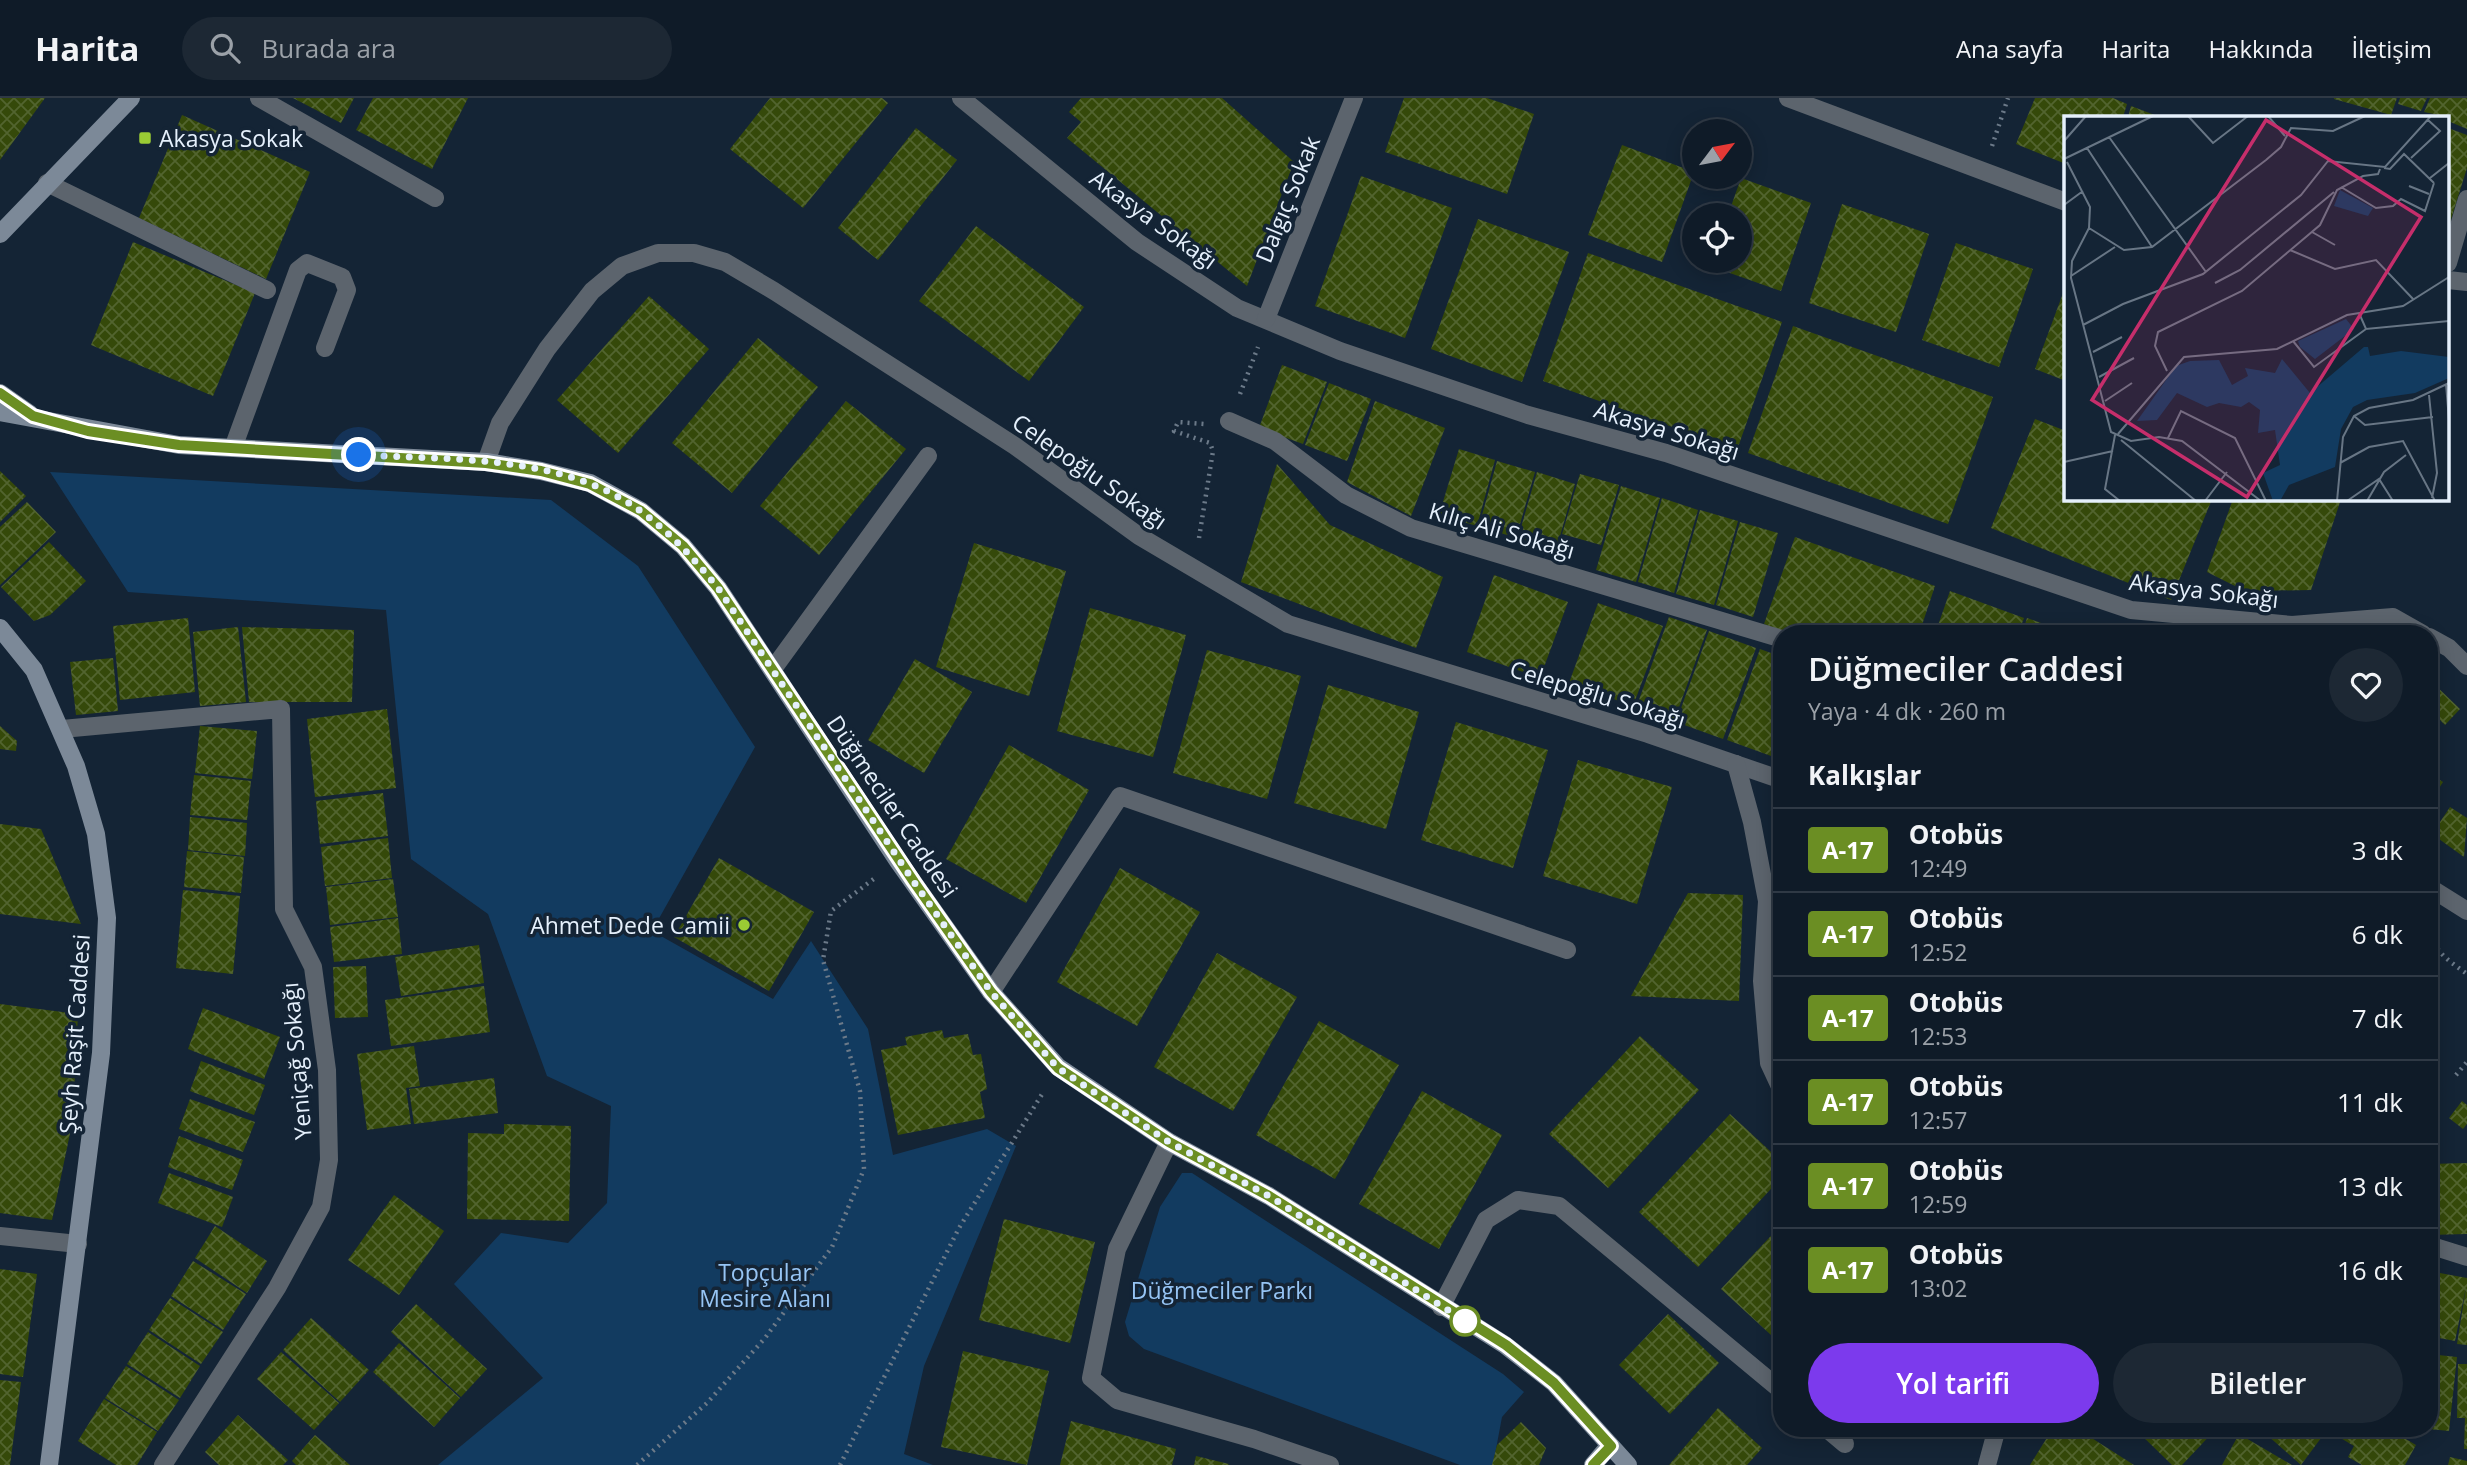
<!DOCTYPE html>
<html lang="tr">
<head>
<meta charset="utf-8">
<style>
	:root { --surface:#0f1b28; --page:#1d2834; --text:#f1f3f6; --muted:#9ba1a8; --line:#2f3945; --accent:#7c3aed }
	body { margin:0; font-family:"Open Sans",sans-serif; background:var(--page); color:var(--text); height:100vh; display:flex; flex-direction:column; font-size:26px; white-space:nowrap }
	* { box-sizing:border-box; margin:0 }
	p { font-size:23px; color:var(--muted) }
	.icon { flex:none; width:38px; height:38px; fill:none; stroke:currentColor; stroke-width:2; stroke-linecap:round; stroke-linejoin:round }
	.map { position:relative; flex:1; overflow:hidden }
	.drawer { position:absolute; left:1773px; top:527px; width:665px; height:812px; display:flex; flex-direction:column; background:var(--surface); border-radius:28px; box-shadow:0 4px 18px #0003,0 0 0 2px var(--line) }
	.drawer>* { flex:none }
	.badge { padding:0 14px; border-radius:5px; font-size:24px; line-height:46px }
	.needle { width:46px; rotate:58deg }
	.tools { position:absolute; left:1682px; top:21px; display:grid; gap:14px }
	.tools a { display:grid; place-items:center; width:70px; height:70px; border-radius:50%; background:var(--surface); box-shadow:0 4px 18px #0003,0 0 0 2px var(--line); font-size:35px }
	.you { position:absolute; width:35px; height:35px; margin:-18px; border:5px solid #fff; border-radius:50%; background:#1a73e8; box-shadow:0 0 0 10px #1a73e833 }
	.map>.badge { position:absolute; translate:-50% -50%; box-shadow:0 0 0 4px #fff }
	h2 { padding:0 35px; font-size:26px; line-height:63px }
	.round { display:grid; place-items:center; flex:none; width:74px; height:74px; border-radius:37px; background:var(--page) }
	.overview { display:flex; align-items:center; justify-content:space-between; height:119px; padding:0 35px }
	h1 { font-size:33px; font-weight:600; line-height:52px }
	.action { display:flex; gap:14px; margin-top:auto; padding:14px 35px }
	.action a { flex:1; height:80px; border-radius:42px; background:var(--accent); color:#fff; font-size:28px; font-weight:600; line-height:80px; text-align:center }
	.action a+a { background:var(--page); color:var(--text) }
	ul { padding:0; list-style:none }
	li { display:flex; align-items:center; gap:21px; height:84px; padding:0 35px; border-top:2px solid var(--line) }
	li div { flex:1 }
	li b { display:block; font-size:26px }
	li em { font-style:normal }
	li .badge { min-width:77px; font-weight:700; text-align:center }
	header { display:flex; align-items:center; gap:42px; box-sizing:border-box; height:98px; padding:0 35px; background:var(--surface); border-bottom:2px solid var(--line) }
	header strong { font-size:33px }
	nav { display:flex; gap:38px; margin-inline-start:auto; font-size:24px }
	.search { width:490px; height:63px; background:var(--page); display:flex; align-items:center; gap:18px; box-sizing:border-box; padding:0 24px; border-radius:38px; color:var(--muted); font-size:26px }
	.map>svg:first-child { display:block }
</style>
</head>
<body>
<header>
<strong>Harita</strong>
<div class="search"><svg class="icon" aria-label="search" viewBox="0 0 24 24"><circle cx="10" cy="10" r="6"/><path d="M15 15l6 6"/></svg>Burada ara</div>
<nav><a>Ana sayfa</a><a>Harita</a><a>Hakkında</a><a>İletişim</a></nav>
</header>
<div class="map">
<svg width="2467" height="1367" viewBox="0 0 2467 1367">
	<defs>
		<pattern id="building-cross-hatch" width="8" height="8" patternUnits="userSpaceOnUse" patternTransform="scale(1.75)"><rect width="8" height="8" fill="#35490a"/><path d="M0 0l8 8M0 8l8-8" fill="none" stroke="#52642f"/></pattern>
	</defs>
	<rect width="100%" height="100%" fill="#142435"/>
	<g fill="#123b60">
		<path d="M50,374L551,402L638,468L755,649L652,833L773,901L811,843L868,931L893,1057L987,1031L1016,1048L924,1268L904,1356L933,1367H438L543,1280L454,1186L501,1135L568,1145L607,1105L611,1008L547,978L488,816L411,761L386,512L128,494Z"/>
		<path d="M1182,1075H1192L1503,1276L1524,1294L1502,1319L1493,1367H1460L1144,1251L1129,1238L1125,1224L1160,1109Z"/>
	</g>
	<g fill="url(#building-cross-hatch)">
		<path d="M0,0H45L0,62Z"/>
		<path d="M293,0H354L341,25Z"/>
		<path d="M373,0H468L432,71L356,32Z"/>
		<path d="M770,0H882L888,5L803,110L730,51Z"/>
		<path d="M1081,0H1222L1294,64L1247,188L1067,40L1081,24L1069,14Z"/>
		<path d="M1404,0H1487L1534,16L1507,96L1385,54Z"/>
		<path d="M2035,0H2113L2127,6L2123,19H2066V66L2016,46Z"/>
		<path d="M2397,0L2391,17L2334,1V0Z"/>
		<path d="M2400,0H2427L2421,13L2398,6Z"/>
		<path d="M2430,0H2467V31L2448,23V19L2424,14Z"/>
		<path d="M2131,8L2160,19H2128Z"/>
		<path d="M182,17L310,74L266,181L139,120Z"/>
		<path d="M916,30L957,62L878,162L838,130Z"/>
		<path d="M2448,30L2467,37V70L2448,131Z"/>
		<path d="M1622,47L1694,74L1662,164L1588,137Z"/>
		<path d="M1361,78L1452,110L1405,240L1315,208Z"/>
		<path d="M1741,80L1811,105L1781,193L1710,168L1712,163H1740V117H1728Z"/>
		<path d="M1842,106L1929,136L1896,234L1809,205Z"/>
		<path d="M1478,121L1569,154L1522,284L1431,251Z"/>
		<path d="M976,128L1084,209L1029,283L919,203Z"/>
		<path d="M133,144L255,195L213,298L91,247Z"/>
		<path d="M1956,145L2033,171L1999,269L1922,242Z"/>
		<path d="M1588,155L1782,224L1737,352L1543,283Z"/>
		<path d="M2066,187V283L2035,271Z"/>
		<path d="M649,198L709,251L618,355L557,302Z"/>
		<path d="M1793,228L1993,299L1948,426L1748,355Z"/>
		<path d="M758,240L818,289L732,395L672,345Z"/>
		<path d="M1282,267L1327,284L1303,346L1259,330Z"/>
		<path d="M1329,285L1371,301L1347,363L1305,347Z"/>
		<path d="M846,303L906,351L819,457L760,408Z"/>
		<path d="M1375,303L1445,330L1411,418L1347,384Z"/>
		<path d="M2035,321L2066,333V401H2212L2171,502L1991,430Z"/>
		<path d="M1459,351L1495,362L1477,428L1439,417Z"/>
		<path d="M1497,363L1535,374L1516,440L1479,428Z"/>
		<path d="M1277,366L1330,427L1443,479L1416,550L1241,484Z"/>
		<path d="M0,373L26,398L0,424Z"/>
		<path d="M1537,374L1575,386L1556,452L1518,440Z"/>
		<path d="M1580,376L1619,387L1601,447L1562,436Z"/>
		<path d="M1621,388L1660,400L1636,484L1596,472Z"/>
		<path d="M1662,400L1698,412L1674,495L1638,484Z"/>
		<path d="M2233,401H2341L2311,492L2245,493L2207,474Z"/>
		<path d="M27,404L56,434L0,487V429Z"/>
		<path d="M1700,412L1738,423L1714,507L1676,496Z"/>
		<path d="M1740,424L1778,435L1753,519L1716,507Z"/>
		<path d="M1795,439L1935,488L1919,536H1790L1764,526Z"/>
		<path d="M49,444L86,483L50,517L34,523L1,489Z"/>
		<path d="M974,445L1066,473L1029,598L936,569Z"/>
		<path d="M1494,477L1568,504L1540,580L1467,554Z"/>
		<path d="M1950,493L2024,520L2018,536H1935Z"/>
		<path d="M1598,505L1663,528L1633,608L1569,585Z"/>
		<path d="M1090,510L1186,537L1153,659L1057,633Z"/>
		<path d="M1669,519L1707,532L1674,623L1636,610Z"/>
		<path d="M188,520L195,594L120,602L113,528Z"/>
		<path d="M2027,520L2069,535V536H2022Z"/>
		<path d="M238,529L246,604L200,608L193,534Z"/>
		<path d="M242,529L354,532L352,604H249Z"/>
		<path d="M1709,533L1756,550L1723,641L1676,624Z"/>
		<path d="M1760,551L1782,559V662L1727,642Z"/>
		<path d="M1207,552L1301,578L1267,701L1173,675Z"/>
		<path d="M113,560L118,613L76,617L70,564Z"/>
		<path d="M915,561L972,594L924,675L868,642Z"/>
		<path d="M2432,584L2460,611L2445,627L2429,611V588Z"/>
		<path d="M1328,587L1419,614L1386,731L1294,705Z"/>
		<path d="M387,611L396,690L315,699L307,621Z"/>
		<path d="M1456,624L1548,652L1513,770L1421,742Z"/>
		<path d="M0,628L17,643L16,653L0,651Z"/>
		<path d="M200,628L257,633L252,681L195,675Z"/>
		<path d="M1009,647L1089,692L1026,805L946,761Z"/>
		<path d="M1578,662L1672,689L1637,806L1543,778Z"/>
		<path d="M2429,675L2443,684L2429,706Z"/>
		<path d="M194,677L251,683L247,722L190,717Z"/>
		<path d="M383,695L388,738L320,746L316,703Z"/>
		<path d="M2450,709L2467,720L2464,759L2432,736Z"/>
		<path d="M190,719L247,725L245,758L188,752Z"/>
		<path d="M0,726L41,731L81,826L0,816Z"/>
		<path d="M388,740L392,780L325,788L321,749Z"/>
		<path d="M187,753L244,759L241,795L184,789Z"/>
		<path d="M719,760L814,814L769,893L674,839Z"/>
		<path d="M1120,770L1200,814L1137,928L1057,884Z"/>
		<path d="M393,781L398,819L330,827L326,789Z"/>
		<path d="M183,792L240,798L233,876L176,870Z"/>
		<path d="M1688,795L1743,797L1739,903L1631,898Z"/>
		<path d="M398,820L402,856L334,864L330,829Z"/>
		<path d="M479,847L484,885L401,898L395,859Z"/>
		<path d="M1217,855L1297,899L1233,1013L1154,969Z"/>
		<path d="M366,868L368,919L335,920L333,869Z"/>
		<path d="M484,888L490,934L391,948L385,902Z"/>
		<path d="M0,906L78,916L73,1021L52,1122L0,1115Z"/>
		<path d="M203,910L280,939L264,981L188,951Z"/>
		<path d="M1319,923L1399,967L1335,1081L1256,1037Z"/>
		<path d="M942,932L944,940L968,936L973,957L981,956L987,991L980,994L985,1020L898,1037L881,952L907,947L905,939Z"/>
		<path d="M1640,938L1699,992L1608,1090L1549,1036Z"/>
		<path d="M414,948L420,988L406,990L411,1026L367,1032L357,956Z"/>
		<path d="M201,963L265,987L254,1017L190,993Z"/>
		<path d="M494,980L498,1015L414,1026L409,991Z"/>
		<path d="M1422,993L1502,1037L1439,1151L1359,1106Z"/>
		<path d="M190,1001L255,1024L243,1054L179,1031Z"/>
		<path d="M2462,1003L2467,1007V1026L2463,1031L2449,1020Z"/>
		<path d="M1730,1016L1782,1064V1079L1698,1169L1639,1114Z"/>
		<path d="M504,1026L571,1028L569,1123L467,1121L468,1035L504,1036Z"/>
		<path d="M179,1038L243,1062L232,1092L168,1069Z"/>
		<path d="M2467,1065V1136L2429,1137V1066Z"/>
		<path d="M169,1075L233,1099L222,1129L158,1105Z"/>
		<path d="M394,1097L444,1133L399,1197L348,1162Z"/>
		<path d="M1004,1121L1095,1144L1070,1245L979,1222Z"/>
		<path d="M1782,1126V1247L1721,1191Z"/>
		<path d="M215,1128L267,1163L247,1195L195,1160Z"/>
		<path d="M193,1163L246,1196L223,1232L171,1198Z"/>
		<path d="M0,1171L37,1176L23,1279L0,1276Z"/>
		<path d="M2429,1173L2467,1180V1247L2457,1246L2466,1189L2455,1243L2429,1238Z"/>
		<path d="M170,1200L223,1234L201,1266L149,1232Z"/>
		<path d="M416,1206L487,1271L461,1299L391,1234Z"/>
		<path d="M1668,1216L1719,1265L1670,1316L1619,1267Z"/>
		<path d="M311,1220L369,1272L340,1304L283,1252Z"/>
		<path d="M148,1234L200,1268L180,1300L127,1266Z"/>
		<path d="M399,1245L460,1300L434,1329L373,1274Z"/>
		<path d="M963,1253L1049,1273L1027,1367L941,1349Z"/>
		<path d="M281,1254L339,1305L314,1332L257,1281Z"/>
		<path d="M2429,1256L2457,1259L2449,1333L2429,1331Z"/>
		<path d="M2458,1266H2467V1351H2464L2465,1320H2457Z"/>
		<path d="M126,1268L179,1302L158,1333L105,1300Z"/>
		<path d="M0,1282L21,1284L10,1367H0Z"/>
		<path d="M104,1301L157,1334L137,1367H116L78,1343Z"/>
		<path d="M1718,1310L1762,1350L1747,1367H1669Z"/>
		<path d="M238,1317L288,1362L283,1367H219L205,1354Z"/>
		<path d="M1071,1323L1176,1351L1172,1367H1060Z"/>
		<path d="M1521,1324L1546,1350L1539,1367H1492L1497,1347Z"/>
		<path d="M2053,1330H2076L2134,1367H2030Z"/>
		<path d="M2134,1330H2217L2182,1367H2172Z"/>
		<path d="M2259,1330H2387L2416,1347L2405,1367H2362L2348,1359L2354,1348L2327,1332L2301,1367Z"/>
		<path d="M2239,1336L2292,1367H2222Z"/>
		<path d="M315,1337L350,1367H296L292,1363Z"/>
		<path d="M1196,1358L1229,1366L1228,1367H1194Z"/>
		<path d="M2450,1359L2467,1363V1367H2448Z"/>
	</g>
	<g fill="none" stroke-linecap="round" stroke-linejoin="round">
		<g stroke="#6c7a89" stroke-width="4.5" stroke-dasharray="2 5" stroke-linecap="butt">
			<path d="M1992,48L2008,0"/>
			<path d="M1240,296L1258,249"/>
			<path d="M1199,440L1213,353L1210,345L1174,333L1178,324L1204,326"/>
			<path d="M2432,824C2427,850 2448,862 2467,876"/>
			<path d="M2456,977L2467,964"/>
			<path d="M637,1367L707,1305L765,1240L832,1149L864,1071L860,993L823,862L831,813L875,780"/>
			<path d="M840,1367L959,1130L1044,993"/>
		</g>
		<g stroke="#5c646d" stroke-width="18">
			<path d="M233,350L298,172L307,165L342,179L347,192L325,250"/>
			<path d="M773,571L928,358"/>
			<path d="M991,894L1120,698L1567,852"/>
			<path d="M1441,1209L1486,1122L1518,1102L1559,1108L1782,1293"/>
			<path d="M1826,1330L1845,1346"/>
		</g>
		<g stroke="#5c646d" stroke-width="18">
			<path d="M259,0L435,100"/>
			<path d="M961,0L1137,144L1237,210L1340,253L1528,317L1666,355L2131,512L2292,527L2393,519L2423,536"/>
			<path d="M1788,0L2066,104"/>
			<path d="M47,85L267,192"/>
			<path d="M2448,165L2467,101"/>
			<path d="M2448,182L2467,184"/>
			<path d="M1266,221L1354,0"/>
			<path d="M1229,323L1275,343L1346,397L1411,430L1782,541"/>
			<path d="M486,364L500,325L547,251L592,193L622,168L658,155H694L725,164L774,193L1015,348L1139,438L1288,526L1648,636L1782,682"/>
			<path d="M2429,539L2449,550L2467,568"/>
			<path d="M62,631L281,611L284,811L313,869L327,972L329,1062L321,1109L277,1190L163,1367"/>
			<path d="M1736,666L1752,724L1767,803L1762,883L1769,965L1782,993"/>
			<path d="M2429,789L2467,813"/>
			<path d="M1169,1044L1117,1151L1091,1280L1117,1302L1254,1341L1330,1367"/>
			<path d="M0,1138L78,1146"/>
			<path d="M2429,1147L2467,1159"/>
			<path d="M1987,1367L1997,1330"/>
		</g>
		<g stroke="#7c8998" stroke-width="18">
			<path d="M0,136L131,0"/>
			<path d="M0,295L30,316"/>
			<path d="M0,314L179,347L486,364L541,373L590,385L641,413L683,448L718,490L898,763L991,894L1058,969L1169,1044L1269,1098L1505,1247L1554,1285L1628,1367"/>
			<path d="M0,530L34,572L76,668L96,736L107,820L101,955L49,1367"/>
			<path d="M1593,1367L1610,1347"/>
		</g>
	</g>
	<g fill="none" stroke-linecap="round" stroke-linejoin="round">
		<g stroke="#fff" stroke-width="16">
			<path id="line" d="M0,295L33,318L88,333L179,347L486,365L541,373L590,386L641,413L683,448L718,490L914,784L991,894L1058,970L1169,1044L1269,1098L1506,1247L1554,1285L1611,1348L1593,1367"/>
		</g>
		<use href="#line" stroke="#6b8e23" stroke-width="10"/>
		<path stroke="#e5f0fc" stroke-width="7" stroke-dasharray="0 12.6" d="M359,357C452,362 566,356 643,415C673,437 695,462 718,490L914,784L991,894L1058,970L1169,1044L1269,1098L1465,1223"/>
	</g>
	<g fill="#9acb34" stroke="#142435" stroke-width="2.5">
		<rect x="138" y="33" width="14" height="14" rx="3.5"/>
		<circle cx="744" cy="827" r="7"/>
	</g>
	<circle fill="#fff" stroke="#6b8e23" stroke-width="3.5" cx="1465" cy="1223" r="14"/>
	<g text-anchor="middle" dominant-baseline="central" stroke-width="7" stroke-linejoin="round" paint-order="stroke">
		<g font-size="23" fill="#e5f0fc" stroke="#142435" text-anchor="start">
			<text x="159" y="40">Akasya Sokak</text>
			<text x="730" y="827" text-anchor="end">Ahmet Dede Camii</text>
		</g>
		<g font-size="23" fill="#e5f0fc" stroke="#142435">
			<text transform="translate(1287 101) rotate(-68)">Dalgıç Sokak</text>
			<text transform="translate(1154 121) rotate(36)">Akasya Sokağı</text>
			<text transform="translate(1667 332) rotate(17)">Akasya Sokağı</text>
			<text transform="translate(1090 373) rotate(35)">Celepoğlu Sokağı</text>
			<text transform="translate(1502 432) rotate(16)">Kılıç Ali Sokağı</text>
			<text transform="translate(2204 492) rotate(7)">Akasya Sokağı</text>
			<text transform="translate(1598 596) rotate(17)">Celepoğlu Sokağı</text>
			<text transform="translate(893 708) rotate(56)">Düğmeciler Caddesi</text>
			<text transform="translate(74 936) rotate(-86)">Şeyh Raşit Caddesi</text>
			<text transform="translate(296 963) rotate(-95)">Yeniçağ Sokağı</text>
		</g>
		<g font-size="23" fill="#96c4f4" stroke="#142435">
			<text x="765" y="1174">Topçular<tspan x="765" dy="26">Mesire Alanı</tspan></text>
			<text x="1222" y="1192">Düğmeciler Parkı</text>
		</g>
	</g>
	<g transform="translate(2064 18)">
		<rect width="385" height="385" fill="#142435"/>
		<path d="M276,74L309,92L304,100L270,90ZM282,203L290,213L251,243L236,231L234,225ZM300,231H304L306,240L337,235L385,241V262L351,277L303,284L289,291L277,313L271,351L225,369L216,385H209L199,357L216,349L211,314L194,317L196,294L185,286L177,291L155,287L143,291L113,277L93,304L73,305L112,250L126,245L155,244L168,269L184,260L181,252L211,257L218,243L246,277Z" fill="#123b60"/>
		<path fill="none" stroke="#687685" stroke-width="2" d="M124,0L149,27L184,0M204,0L221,20M45,21L142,156M0,25L22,0M23,32L88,131M347,42L376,15L364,4M0,43L89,0M3,46L26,91L25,112L8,145L7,162L47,316L67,325L95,321L118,325L197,385M320,52L326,53L340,38L370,67M366,62L385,47M345,70L365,78M277,71L312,92L329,90L337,83L361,95L370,67M0,89L19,75M25,112L60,134L88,131L202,44L217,31L227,12L269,15L301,0M248,116L271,129M226,134L271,153L312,144L350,184M7,160L51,131M151,167L176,154L270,76M295,197L302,213L385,205M19,209L59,188L139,158L237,79L264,45L321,51L367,0M229,225L250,251L302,213M29,236L58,221M103,255L91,230L94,216L178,175L256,109L273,74L299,60L314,58L316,53M35,261L70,242M382,268L385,304M365,279L373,357L368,382M41,285L68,267M290,300L301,309L369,301M54,318L120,241L213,233L283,199L339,190L385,161M51,319L41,373L56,385M104,322L117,295L171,322L202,385M57,324L132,385M0,346L49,335M276,347L305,331L339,325L371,385M141,385L163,356M273,385L279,321L290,300L305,292L349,284L385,267M283,385L315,363L329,385M303,385L320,356L342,339"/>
		<path fill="#c62e6b" fill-opacity="0.15" stroke="#c62e6b" stroke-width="3.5" d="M202,4L357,101L183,381L28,284Z"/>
		<rect width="385" height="385" fill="none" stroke="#e5f0fc" stroke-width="3.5"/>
	</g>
</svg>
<div class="tools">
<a><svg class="needle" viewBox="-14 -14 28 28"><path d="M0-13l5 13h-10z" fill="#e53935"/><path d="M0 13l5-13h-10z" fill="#9ba1a8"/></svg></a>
<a><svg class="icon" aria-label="locate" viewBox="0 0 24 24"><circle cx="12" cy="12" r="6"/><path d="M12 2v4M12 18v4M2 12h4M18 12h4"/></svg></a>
</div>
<div class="you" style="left:359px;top:357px"></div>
<section class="drawer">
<div class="overview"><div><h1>Düğmeciler Caddesi</h1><p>Yaya · 4 dk · 260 m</p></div><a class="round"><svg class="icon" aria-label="heart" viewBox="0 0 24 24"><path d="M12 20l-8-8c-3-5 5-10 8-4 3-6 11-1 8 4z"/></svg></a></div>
<h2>Kalkışlar</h2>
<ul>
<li><span class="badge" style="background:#6b8e23;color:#fff">A-17</span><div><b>Otobüs</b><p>12:49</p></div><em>3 dk</em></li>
<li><span class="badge" style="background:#6b8e23;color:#fff">A-17</span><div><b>Otobüs</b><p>12:52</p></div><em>6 dk</em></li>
<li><span class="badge" style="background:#6b8e23;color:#fff">A-17</span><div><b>Otobüs</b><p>12:53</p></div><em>7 dk</em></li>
<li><span class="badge" style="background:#6b8e23;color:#fff">A-17</span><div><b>Otobüs</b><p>12:57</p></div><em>11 dk</em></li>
<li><span class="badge" style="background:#6b8e23;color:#fff">A-17</span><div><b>Otobüs</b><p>12:59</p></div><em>13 dk</em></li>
<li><span class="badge" style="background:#6b8e23;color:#fff">A-17</span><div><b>Otobüs</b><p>13:02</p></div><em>16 dk</em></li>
</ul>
<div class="action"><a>Yol tarifi</a><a>Biletler</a></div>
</section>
</div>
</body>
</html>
